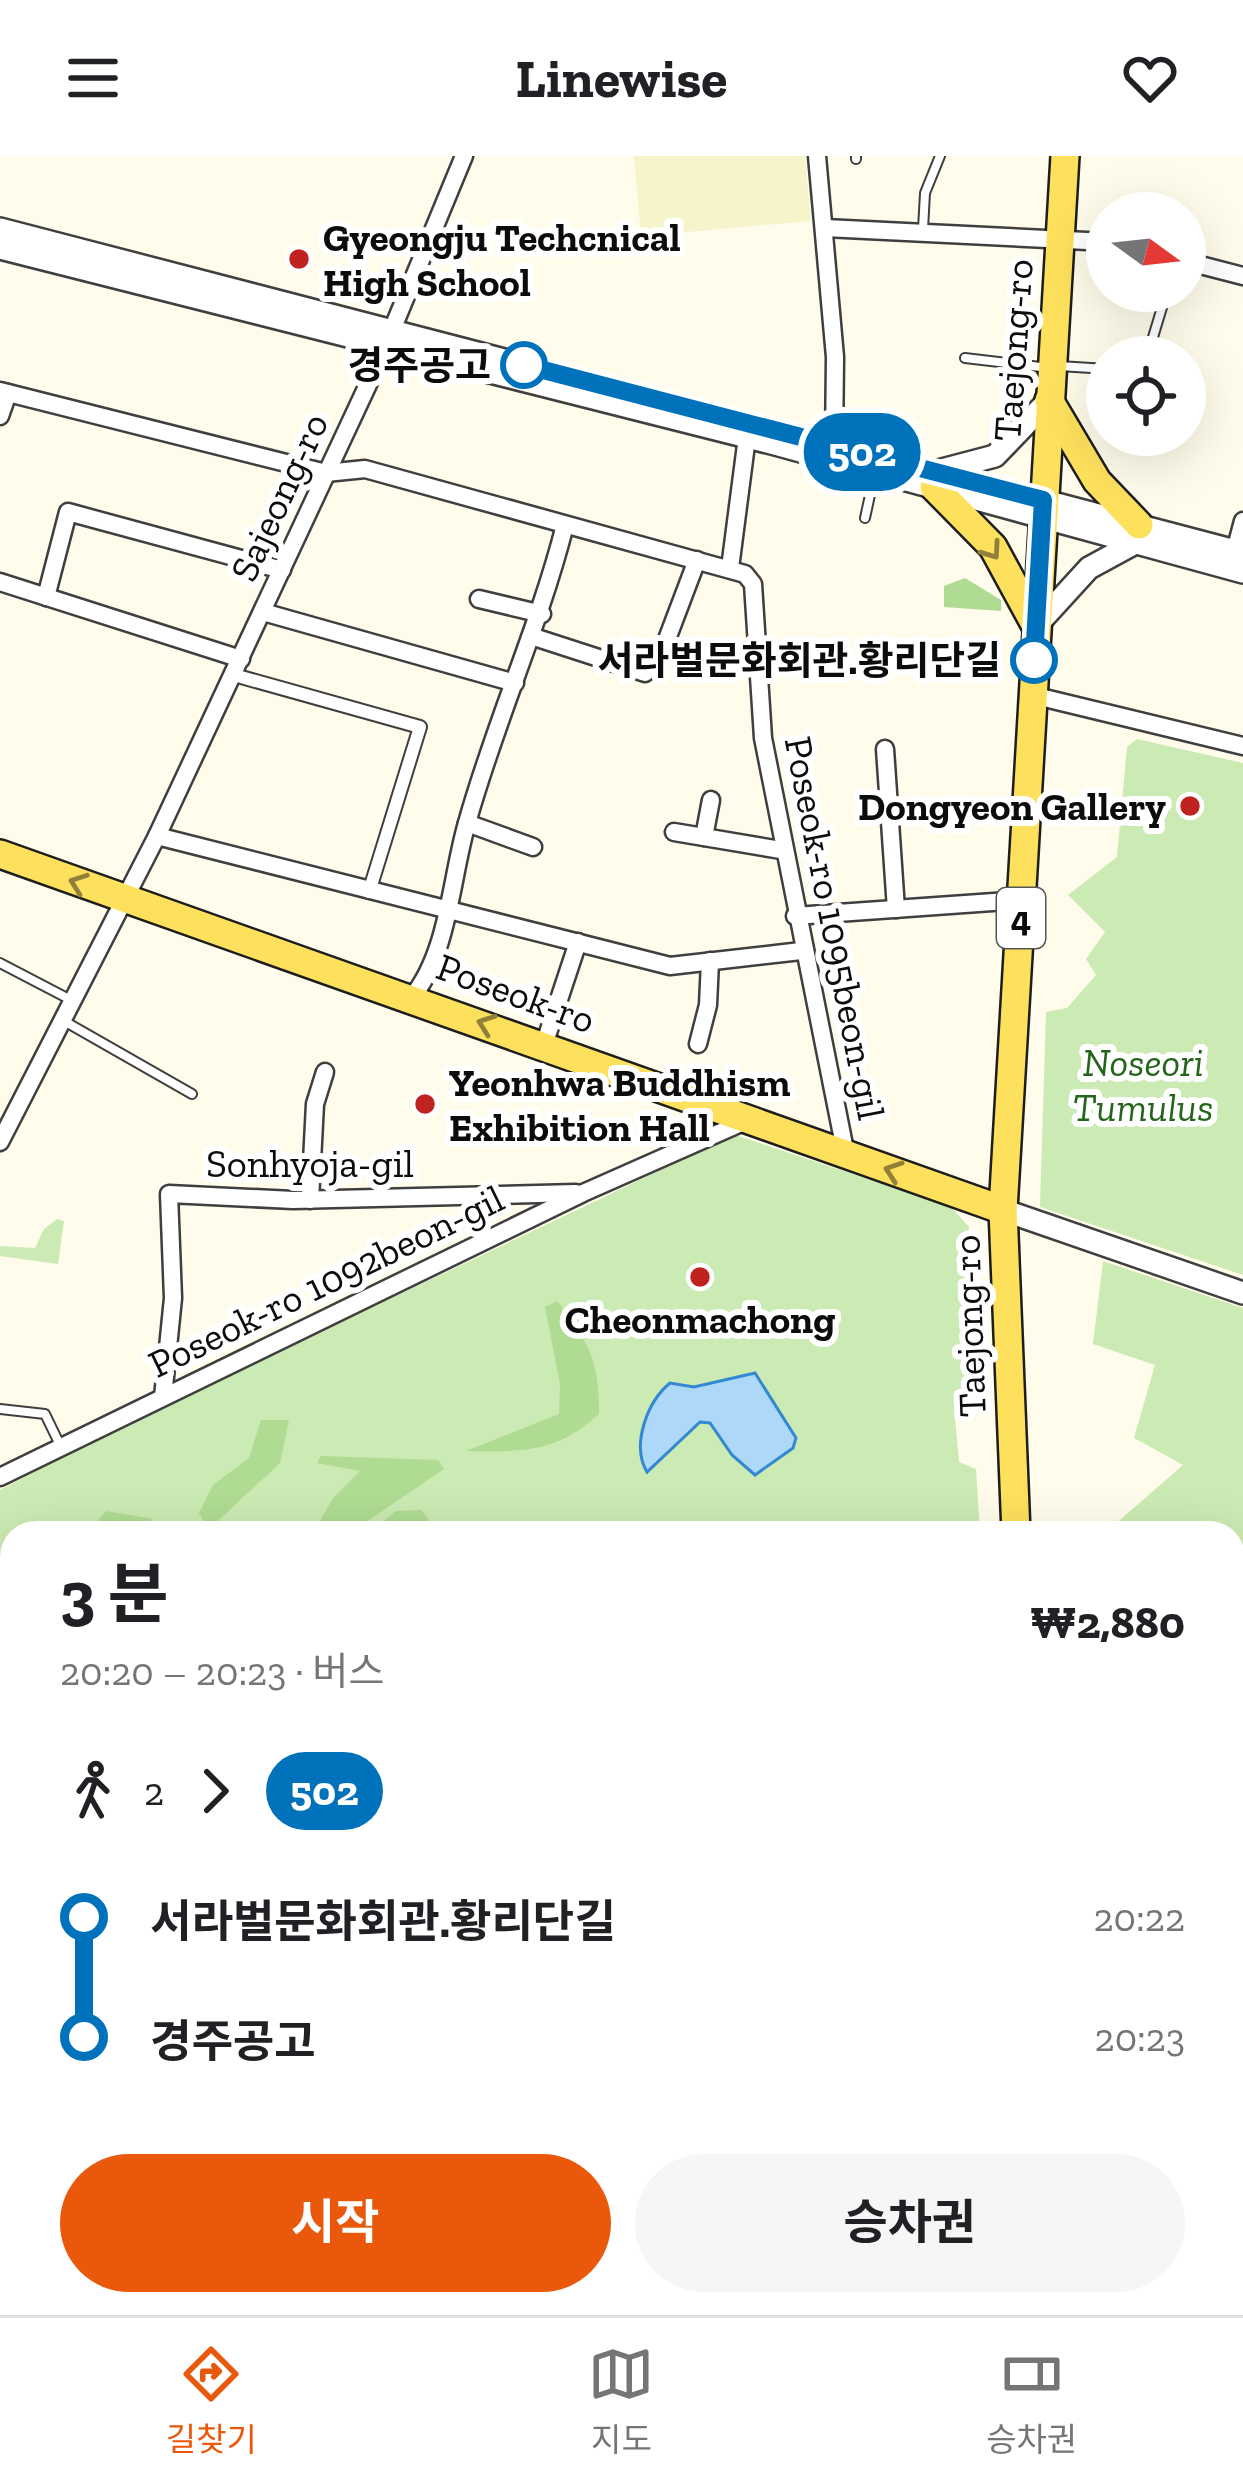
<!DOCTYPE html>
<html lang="ko">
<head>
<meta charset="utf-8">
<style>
	:root { --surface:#fff; --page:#f6f6f6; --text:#202124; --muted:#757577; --line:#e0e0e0; --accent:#ea580c }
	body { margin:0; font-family:"Zilla Slab","Noto Sans KR",serif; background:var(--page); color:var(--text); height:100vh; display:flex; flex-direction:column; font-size:45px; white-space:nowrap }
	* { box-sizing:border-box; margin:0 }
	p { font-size:39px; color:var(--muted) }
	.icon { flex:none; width:66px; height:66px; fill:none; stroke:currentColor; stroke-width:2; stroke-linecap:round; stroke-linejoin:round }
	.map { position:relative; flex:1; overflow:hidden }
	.drawer { position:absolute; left:0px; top:1365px; width:1245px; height:795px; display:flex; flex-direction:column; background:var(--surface); border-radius:36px 36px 0 0; box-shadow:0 12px 48px #0002 }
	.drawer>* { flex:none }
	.badge { padding:0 24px; border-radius:39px; font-size:42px; line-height:78px }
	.needle { width:78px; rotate:105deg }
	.tools { position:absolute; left:1086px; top:36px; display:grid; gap:24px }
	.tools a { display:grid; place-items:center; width:120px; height:120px; border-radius:50%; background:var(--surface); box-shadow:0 12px 48px #0002; font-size:60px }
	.map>.badge { position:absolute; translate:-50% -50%; box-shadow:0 0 0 6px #fff }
	.legs { display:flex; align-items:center; gap:18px; height:132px; padding:0 60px; font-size:39px }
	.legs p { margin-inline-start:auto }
	.headline { display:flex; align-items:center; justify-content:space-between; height:204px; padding:0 60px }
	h1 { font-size:66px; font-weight:700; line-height:90px }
	.button { display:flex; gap:24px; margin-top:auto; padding:24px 60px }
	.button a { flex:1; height:138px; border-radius:72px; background:var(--accent); color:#fff; font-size:48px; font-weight:700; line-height:138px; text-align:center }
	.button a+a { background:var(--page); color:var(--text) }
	ul { padding:0 60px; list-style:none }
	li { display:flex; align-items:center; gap:42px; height:120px; font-size:45px }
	li i { display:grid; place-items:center; width:18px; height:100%; margin:0 15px; background:currentColor }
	li i::after { content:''; width:30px; height:30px; margin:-15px; border:9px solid; border-radius:50%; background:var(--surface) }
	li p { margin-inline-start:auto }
	li:first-child i { background:linear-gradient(#0000 50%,currentColor 0) }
	li:last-child i { background:linear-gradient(currentColor 50%,#0000 0) }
	header { display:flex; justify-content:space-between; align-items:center; height:156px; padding:0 60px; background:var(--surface); font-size:54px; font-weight:700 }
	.tabs { display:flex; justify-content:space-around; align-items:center; height:168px; border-top:3px solid var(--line); background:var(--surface); font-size:33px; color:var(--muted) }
	.tabs a { display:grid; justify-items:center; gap:6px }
	.tabs .selected { color:var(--accent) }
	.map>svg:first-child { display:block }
</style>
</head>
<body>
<header><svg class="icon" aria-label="menu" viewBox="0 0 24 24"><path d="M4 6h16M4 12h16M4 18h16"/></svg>Linewise<svg class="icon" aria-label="heart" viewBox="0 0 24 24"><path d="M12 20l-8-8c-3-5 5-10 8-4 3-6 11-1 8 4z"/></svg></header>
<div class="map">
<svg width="1243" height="2159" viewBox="0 0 1243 2159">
	<rect width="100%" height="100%" fill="#fffceb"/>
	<path fill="#f5f4ca" d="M634,0H805L811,65L641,80Z"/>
	<g fill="#cceab3">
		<path d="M1137,583L1243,607V1119L1040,1051L1046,856L1067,852L1096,819L1086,803L1105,776L1068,739L1117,701L1127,591Z"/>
		<path d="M733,978L951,1051L969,1071L972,1246L955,1262L959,1306L976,1313L980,1377H12V1858L0,1861V1334C241,1208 490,1099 733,978Z"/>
		<path d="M57,1063L64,1065L58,1108L0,1100V1090L35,1092L44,1073Z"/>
		<path d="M1103,1105L1243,1152V1539L1233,1537V1377H1105L1183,1309L1134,1282L1155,1209L1093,1188Z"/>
	</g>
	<g fill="#afdb92">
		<path d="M965,422L1001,444V455L944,451V430Z"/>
		<path d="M557,1145C588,1183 600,1208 599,1258C557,1297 521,1296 466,1295L559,1258L560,1228L545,1151Z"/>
		<path d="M261,1264H289L280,1307L208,1374L199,1357L213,1329L249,1302Z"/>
		<path d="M321,1300L438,1304L444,1313L350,1377H313L333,1342L360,1315L317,1307Z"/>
		<path d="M421,1354L439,1377H369L396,1355Z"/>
		<path d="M106,1355L153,1363L139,1377H87Z"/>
		<path d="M0,1755L12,1760V1858L0,1861Z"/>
	</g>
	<path fill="#aed8f8" stroke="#3288d2" stroke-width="3" d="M755,1217L796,1282L793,1292L755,1319L732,1299L710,1267L700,1266L647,1316C631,1289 647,1246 670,1227L694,1231Z"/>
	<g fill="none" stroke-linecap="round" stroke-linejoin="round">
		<g stroke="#3f3f3f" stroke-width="12">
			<g id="service">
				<path d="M856,3V0"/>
				<path d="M923,73L925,37L940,0"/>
				<path d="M1147,201L1167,135"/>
				<path d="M965,202L1049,212"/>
				<path d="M1059,210L1107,213"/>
				<path d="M865,362L875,316"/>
				<path d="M0,807L71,844"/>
				<path d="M64,865L192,938"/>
				<path d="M0,1253L45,1258L61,1291"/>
			</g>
		</g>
		<g stroke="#3f3f3f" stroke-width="16">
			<path id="pedestrian" d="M234,519L420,571L369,736"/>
		</g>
		<g stroke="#3f3f3f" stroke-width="21">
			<g id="minor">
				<path d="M817,0L835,201L834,289"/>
				<path d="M825,72L1107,86"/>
				<path d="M1185,105L1243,120"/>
				<path d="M392,174L464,0"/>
				<path d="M0,235L326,317L365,313L745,418L753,428L763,582L846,999"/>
				<path d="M0,260L8,237"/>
				<path d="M1235,395L1243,365"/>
				<path d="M730,412L747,281"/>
				<path d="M0,426L241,503"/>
				<path d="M46,441L68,356L282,414"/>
				<path d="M479,443L542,458"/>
				<path d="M263,456L515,527"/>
				<path d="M534,481L645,517L658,507L697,404"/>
				<path d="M1032,539L1243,590"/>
				<path d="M885,593L896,753"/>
				<path d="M467,667L533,691"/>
				<path d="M674,676L781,694"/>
				<path d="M157,680L670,810L801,795"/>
				<path d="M704,681L711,644"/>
				<path d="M795,760L1022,744"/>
				<path d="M412,841C449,796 451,721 467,667C495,566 539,471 565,369"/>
				<path d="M698,888L708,849L710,805"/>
				<path d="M544,889L578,786"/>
				<path d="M0,986L157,680L386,190"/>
				<path d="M310,1044L315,948L325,916"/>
				<path d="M163,1241L173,1142L169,1038L293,1044L576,1037"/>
				<path d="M0,1321L583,1037L748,964"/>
			</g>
		</g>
		<g stroke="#3f3f3f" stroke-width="26">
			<g id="tertiary">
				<path d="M0,73L639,239"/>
				<path d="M0,92L775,288L1243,416"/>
				<path d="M878,301L1243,397"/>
				<path d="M938,315L995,300L1049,244"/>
				<path d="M1036,470L1089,412L1135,387"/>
				<path d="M1003,1054L1243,1137"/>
				<path d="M1233,1558L1243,1561"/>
				<path d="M0,1874L12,1872"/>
				<path d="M1233,2018L1243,2021"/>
			</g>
		</g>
		<g stroke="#1d1d1d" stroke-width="32">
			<g id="primary">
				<path d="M1049,244L1097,325L1139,369"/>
				<path d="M934,331L993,391L1036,470"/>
				<path d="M0,698L1003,1054"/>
				<path d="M1016,1377L1003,1054L1065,0"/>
				<path d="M1075,2148L1078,2159"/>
			</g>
		</g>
		<use href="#service" stroke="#fff" stroke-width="8"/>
		<use href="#pedestrian" stroke="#fff" stroke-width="12"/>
		<use href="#minor" stroke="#fff" stroke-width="16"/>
		<use href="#tertiary" stroke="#fff" stroke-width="21"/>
		<use href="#primary" stroke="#fde05c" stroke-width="27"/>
	</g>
	<defs><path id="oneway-chevron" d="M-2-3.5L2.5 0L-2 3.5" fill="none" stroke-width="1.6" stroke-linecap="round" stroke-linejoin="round" transform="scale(3)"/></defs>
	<g stroke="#918138">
		<use href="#oneway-chevron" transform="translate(992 395) rotate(55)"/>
		<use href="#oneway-chevron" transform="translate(78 727) rotate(-160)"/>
		<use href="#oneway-chevron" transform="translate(486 868) rotate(-160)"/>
		<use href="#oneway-chevron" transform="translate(893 1015) rotate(-161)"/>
	</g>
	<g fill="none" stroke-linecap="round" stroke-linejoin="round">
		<g stroke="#fff" stroke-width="27">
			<path id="line-1" d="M524,209L1043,344L1034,504"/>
		</g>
		<use href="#line-1" stroke="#0072bc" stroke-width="18"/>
	</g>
	<g fill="#c02220" stroke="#fff" stroke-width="4.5">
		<circle cx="299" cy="103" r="12"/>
		<circle cx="1190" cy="650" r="12"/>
		<circle cx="425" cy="948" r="12"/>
		<circle cx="700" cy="1121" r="12"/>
	</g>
	<g fill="#fff" stroke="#0072bc" stroke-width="6">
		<circle cx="524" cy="209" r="21"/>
		<circle cx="1034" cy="504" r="21"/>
	</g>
	<g text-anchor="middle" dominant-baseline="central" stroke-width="12" stroke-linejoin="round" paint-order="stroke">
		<rect fill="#fff" stroke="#555" stroke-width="3" x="997" y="732" width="48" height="60" rx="9"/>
		<g font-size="36" font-weight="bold" fill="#0c0c0c">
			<text x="1021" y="762">4</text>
		</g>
		<g font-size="39" font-weight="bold" fill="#0c0c0c" stroke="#fff" text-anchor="start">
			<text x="323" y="81">Gyeongju Techcnical<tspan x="323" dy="45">High School</tspan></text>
			<text x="1166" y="650" text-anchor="end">Dongyeon Gallery</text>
			<text x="449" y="926">Yeonhwa Buddhism<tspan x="449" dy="45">Exhibition Hall</tspan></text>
			<text x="700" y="1163" text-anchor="middle">Cheonmachong</text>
		</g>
		<g font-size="39" fill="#0c0c0c" stroke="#fff">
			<text transform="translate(1013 194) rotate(-86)">Taejong-ro</text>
			<text transform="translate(279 341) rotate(-65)">Sajeong-ro</text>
			<text transform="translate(835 772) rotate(79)">Poseok-ro 1095beon-gil</text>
			<text transform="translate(516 837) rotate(20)">Poseok-ro</text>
			<text x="310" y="1007">Sonhyoja-gil</text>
			<text transform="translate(326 1125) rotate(-26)">Poseok-ro 1092beon-gil</text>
			<text transform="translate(969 1170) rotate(-92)">Taejong-ro</text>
		</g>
		<g font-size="39" font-weight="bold" fill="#0c0c0c" stroke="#fff" text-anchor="end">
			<text x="491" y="209">경주공고</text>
			<text x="1001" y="504">서라벌문화회관.황리단길</text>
		</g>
		<g font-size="39" font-style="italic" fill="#25651b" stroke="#fff">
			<text x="1143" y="906">Noseori<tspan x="1143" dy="45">Tumulus</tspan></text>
		</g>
	</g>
</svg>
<div class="tools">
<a><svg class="needle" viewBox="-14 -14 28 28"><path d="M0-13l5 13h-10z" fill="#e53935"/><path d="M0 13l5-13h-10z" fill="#757577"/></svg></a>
<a><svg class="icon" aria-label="locate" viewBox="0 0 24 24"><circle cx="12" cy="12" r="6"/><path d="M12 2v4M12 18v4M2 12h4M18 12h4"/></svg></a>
</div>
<b class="badge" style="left:862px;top:296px;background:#0072bc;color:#fff">502</b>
<section class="drawer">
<div class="headline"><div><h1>3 분</h1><p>20:20 – 20:23 · 버스</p></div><b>₩2,880</b></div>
<div class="legs"><svg class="icon" aria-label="walk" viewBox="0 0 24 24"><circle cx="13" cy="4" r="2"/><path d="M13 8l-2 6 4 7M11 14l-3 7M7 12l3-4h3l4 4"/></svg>2<svg class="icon" aria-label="forward" viewBox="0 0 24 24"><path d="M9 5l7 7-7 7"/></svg><b class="badge" style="background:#0072bc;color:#fff">502</b></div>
<ul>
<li><i style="color:#0072bc"></i><b>서라벌문화회관.황리단길</b><p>20:22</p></li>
<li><i style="color:#0072bc"></i><b>경주공고</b><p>20:23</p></li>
</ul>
<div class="button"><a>시작</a><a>승차권</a></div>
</section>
</div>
<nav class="tabs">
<a class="selected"><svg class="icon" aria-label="directions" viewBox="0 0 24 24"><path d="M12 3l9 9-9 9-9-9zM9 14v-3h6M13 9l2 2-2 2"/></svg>길찾기</a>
<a><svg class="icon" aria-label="map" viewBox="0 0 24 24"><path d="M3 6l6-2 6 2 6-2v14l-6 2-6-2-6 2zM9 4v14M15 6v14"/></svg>지도</a>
<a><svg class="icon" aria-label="tickets" viewBox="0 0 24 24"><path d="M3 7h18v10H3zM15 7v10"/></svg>승차권</a>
</nav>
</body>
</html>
